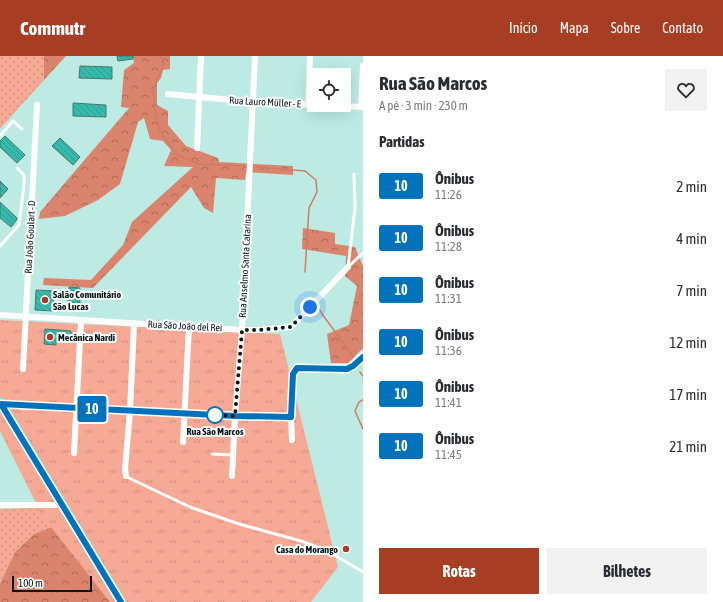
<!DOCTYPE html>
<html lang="pt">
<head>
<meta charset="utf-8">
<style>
	:root { --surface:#fff; --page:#f2f2f3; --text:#2b2b33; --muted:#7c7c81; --accent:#a73e24 }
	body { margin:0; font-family:"Asap Condensed",sans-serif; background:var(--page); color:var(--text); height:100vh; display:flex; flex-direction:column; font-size:15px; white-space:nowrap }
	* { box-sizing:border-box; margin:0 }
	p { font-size:13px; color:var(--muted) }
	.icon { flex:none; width:22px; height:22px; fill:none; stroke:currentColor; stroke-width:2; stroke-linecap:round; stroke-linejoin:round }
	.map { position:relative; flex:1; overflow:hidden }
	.side { display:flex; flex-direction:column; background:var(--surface); width:360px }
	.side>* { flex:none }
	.badge { padding:0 8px; border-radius:3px; font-size:14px; line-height:26px }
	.buttons { position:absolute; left:307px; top:12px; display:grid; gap:8px }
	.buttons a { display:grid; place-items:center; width:44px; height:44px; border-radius:0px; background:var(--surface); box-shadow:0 4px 16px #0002; font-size:20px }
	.scale { position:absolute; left:12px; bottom:10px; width:80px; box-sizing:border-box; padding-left:4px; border:2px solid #051614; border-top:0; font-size:11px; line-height:14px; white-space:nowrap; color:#051614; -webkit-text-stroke:3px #fff; paint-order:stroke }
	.you { position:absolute; width:20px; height:20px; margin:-10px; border:3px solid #fff; border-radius:50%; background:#1a73e8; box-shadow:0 0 0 6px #1a73e833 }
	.map>.badge { position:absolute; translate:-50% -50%; box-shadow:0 0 0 2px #fff }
	h2 { padding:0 16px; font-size:15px; line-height:36px }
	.round { display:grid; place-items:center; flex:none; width:42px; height:42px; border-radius:0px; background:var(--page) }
	.overview { display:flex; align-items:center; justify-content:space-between; height:68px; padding:0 16px }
	h1 { font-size:19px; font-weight:700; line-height:30px }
	.cta { display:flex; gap:8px; margin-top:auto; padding:8px 16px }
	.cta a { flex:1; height:46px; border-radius:0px; background:var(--accent); color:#fff; font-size:16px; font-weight:700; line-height:46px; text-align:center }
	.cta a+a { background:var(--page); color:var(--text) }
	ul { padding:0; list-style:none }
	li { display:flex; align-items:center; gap:12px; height:52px; padding:0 16px }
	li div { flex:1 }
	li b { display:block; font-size:15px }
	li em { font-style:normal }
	li .badge { min-width:44px; font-weight:700; text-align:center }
	header { display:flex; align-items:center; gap:24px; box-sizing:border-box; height:56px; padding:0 20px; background:var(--accent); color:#fff }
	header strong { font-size:19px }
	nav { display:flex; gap:22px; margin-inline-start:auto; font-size:14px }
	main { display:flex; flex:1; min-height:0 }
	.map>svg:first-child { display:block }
</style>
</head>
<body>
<header>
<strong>Commutr</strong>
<nav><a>Início</a><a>Mapa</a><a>Sobre</a><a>Contato</a></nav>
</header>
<main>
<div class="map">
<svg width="363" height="546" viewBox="0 0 363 546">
	<defs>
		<pattern id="grass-dots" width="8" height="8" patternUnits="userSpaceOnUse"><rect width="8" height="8" fill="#f6a995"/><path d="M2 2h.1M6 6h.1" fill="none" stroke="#d19180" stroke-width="1.8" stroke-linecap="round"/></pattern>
		<pattern id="forest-crowns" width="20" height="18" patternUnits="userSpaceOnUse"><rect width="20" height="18" fill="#da836d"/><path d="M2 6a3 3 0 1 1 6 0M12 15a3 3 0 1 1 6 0" fill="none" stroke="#af6a58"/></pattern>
		<pattern id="park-tufts" width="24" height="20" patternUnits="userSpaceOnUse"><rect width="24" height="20" fill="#f6a995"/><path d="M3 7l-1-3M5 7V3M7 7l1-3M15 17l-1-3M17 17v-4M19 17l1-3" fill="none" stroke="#d19180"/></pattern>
		<pattern id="building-back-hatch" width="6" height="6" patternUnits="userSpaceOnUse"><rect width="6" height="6" fill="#36baac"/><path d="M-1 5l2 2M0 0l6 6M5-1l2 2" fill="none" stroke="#2e9f93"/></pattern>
	</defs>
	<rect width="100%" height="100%" fill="#bdebe4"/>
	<g fill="url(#grass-dots)">
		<path d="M0,0H44V24L0,73Z"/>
		<path d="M58,451L67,465L34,478L15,496L0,528V453Z"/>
	</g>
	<g fill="url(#forest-crowns)">
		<path d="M44,0H66L44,24Z"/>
		<path d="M133,0H170V13L163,14L161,22L157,27V49L168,55V69L186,90L218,102L219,106L293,110V119L246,116L245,124L216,122L213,157L204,152L191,131L93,232L43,229L44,222L91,224L123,189L132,166L193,111L164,110L171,94L163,85L150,83L144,62L138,66L120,128L98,144L65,160L39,163L40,156L129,52L121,51L124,14L134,7Z"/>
		<path d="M303,172L335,177V188L355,191L363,210V292L348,307H331L327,278L349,269L357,230L345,220L346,200L302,193Z"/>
		<path d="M67,465L116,546H0V528L15,496L34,478Z"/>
	</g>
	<path fill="url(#park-tufts)" d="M0,264L280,278L338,511L311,546H110L43,461L0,375Z"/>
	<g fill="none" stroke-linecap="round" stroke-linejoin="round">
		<g stroke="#d17b65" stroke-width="1.5">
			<path d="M160,0L164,5L161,16L153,33L155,54L160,75L177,99L200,108L244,110"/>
			<path d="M256,111L305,115L316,124L317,136L309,152L305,216"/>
			<path d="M317,249L322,258L353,300"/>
			<path d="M360,316L363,320"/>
			<path d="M363,344L359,346L355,355L363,373"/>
		</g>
	</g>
	<g fill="url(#building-back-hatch)" stroke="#4a746e">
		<path d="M117,0H133V3L118,5Z"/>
		<path d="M80,10L112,11V23L79,22Z"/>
		<path d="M73,47L106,49V61L73,60Z"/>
		<path d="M5,80L25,99L17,107L0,91V85Z"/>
		<path d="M60,82L80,101L73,109L52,90Z"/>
		<path d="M0,125L8,133L0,142Z"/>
		<path d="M0,146L17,162L16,165L11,171L0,162Z"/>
		<path d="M69,231L80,232V247H68Z"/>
		<path d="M36,234L54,235L53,255L35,254Z"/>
		<path d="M45,273L71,275V283H56V289L44,288Z"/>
	</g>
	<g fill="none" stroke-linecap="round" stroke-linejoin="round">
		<g stroke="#fff" stroke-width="3">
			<path d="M0,80L13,65L22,73"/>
			<path d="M0,190L19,169L24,129V119L17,112"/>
			<path d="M348,211L355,152L354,118"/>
			<path d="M348,211L363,197"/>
			<path d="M212,398L232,399"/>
			<path d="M126,420L131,423L190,451L239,468L301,485L328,495L363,516"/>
		</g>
		<g stroke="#fff" stroke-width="6">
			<path d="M168,38L253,46L363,51"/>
			<path d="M308,49L310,0"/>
			<path d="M361,51L363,10"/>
			<path d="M197,92L201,0"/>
			<path d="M0,259L242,274H258L291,271L348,211"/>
			<path d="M23,313L37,49"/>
			<path d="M291,361L292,384"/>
			<path d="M183,386L189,270"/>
			<path d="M74,397L81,265"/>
			<path d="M126,420L125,413L130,355L134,268"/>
			<path d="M232,420L235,360L242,274L255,0"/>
			<path d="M0,449H62"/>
		</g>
		<path stroke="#fff" stroke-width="8" d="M0,348L235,360L291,361L293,318L297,312L347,313L353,310L363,300"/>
		<path stroke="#7fe6dd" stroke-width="10" d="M0,346L121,546"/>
	</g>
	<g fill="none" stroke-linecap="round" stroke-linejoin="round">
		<g stroke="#fff" stroke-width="9">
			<path id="line" d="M121,546L1,348L235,360L291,361L293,318L297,312L347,313L353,310L363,301"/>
		</g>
		<use href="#line" stroke="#0072bc" stroke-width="6"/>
		<path stroke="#051614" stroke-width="4" stroke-dasharray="0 7.2" d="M215,359H213L235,360L242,274H258L291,271L310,251"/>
	</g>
	<g fill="#a73e24" stroke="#fff" stroke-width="1.5">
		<circle cx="45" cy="244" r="4"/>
		<circle cx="50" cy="281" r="4"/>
		<circle cx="346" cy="493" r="4"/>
	</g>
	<circle fill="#fff" stroke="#0072bc" stroke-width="2" cx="215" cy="359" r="8"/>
	<g text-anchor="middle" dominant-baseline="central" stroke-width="4" stroke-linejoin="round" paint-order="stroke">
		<g font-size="10" fill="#051614" stroke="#fff">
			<text transform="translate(265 46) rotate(3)">Rua Lauro Müller - E</text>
			<text transform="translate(30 181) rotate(-87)">Rua João Goulart - D</text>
			<text transform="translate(245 210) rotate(-87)">Rua Anselmo Santa Catarina</text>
			<text transform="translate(185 270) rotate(3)">Rua São João del Rei</text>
		</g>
		<g font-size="10" font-weight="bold" fill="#051614" stroke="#fff" text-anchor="start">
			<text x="53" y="238">Salão Comunitário<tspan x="53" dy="12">São Lucas</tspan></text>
			<text x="58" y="281">Mecânica Nardi</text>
			<text x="338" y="493" text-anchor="end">Casa do Morango</text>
		</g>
		<g font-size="10" font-weight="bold" fill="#051614" stroke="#fff">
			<text x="215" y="375">Rua São Marcos</text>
		</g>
	</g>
</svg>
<div class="buttons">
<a><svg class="icon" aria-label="locate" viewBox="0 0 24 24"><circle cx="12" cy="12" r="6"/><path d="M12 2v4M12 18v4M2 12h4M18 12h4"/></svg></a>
</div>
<div class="scale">100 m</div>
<div class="you" style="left:310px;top:251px"></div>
<b class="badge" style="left:92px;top:353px;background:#0072bc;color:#fff">10</b>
</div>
<section class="side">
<div class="overview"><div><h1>Rua São Marcos</h1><p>A pé · 3 min · 230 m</p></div><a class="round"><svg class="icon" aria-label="heart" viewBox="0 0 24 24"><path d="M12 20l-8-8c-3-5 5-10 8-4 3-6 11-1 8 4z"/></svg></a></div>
<h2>Partidas</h2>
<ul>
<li><span class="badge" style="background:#0072bc;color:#fff">10</span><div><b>Ônibus</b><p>11:26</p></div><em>2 min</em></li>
<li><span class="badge" style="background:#0072bc;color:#fff">10</span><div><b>Ônibus</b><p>11:28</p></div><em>4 min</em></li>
<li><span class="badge" style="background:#0072bc;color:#fff">10</span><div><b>Ônibus</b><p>11:31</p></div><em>7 min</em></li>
<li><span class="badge" style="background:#0072bc;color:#fff">10</span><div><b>Ônibus</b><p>11:36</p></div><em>12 min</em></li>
<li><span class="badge" style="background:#0072bc;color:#fff">10</span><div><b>Ônibus</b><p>11:41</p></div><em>17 min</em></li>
<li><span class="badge" style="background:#0072bc;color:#fff">10</span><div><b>Ônibus</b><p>11:45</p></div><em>21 min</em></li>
</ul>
<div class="cta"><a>Rotas</a><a>Bilhetes</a></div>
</section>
</main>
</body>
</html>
